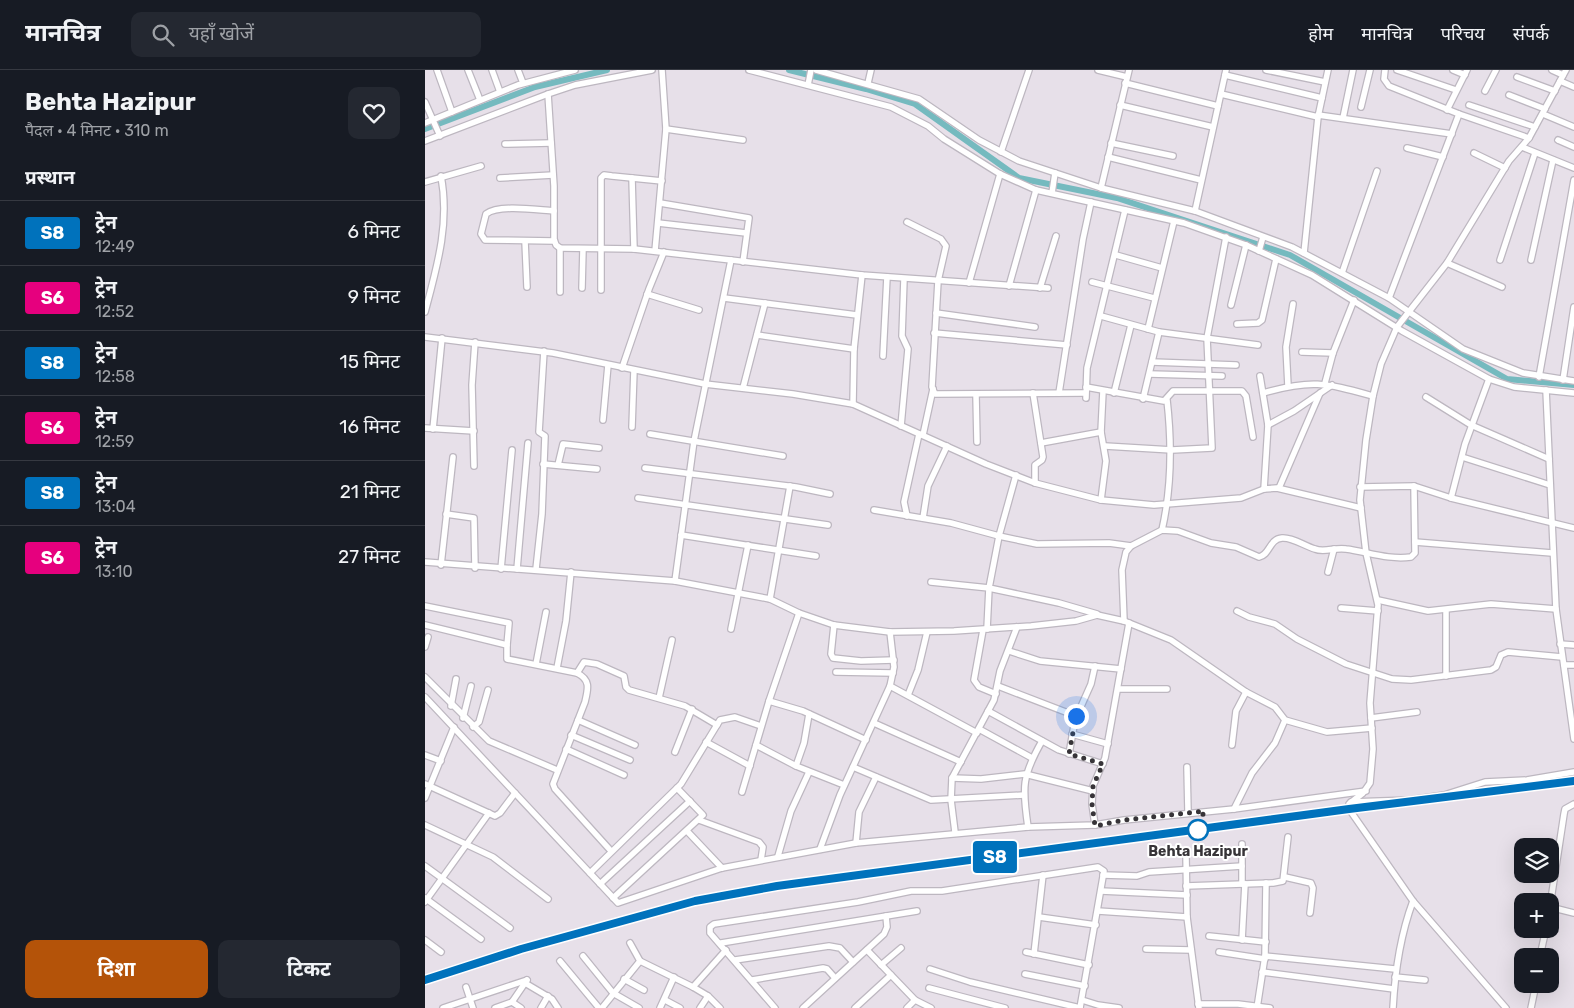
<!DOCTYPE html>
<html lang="hi">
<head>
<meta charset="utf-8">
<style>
	:root { --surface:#171b24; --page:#242831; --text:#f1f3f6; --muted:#9ea1a6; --line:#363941; --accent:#b45309 }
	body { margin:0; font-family:Rubik,"Noto Sans Devanagari",sans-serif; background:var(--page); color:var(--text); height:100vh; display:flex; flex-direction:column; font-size:19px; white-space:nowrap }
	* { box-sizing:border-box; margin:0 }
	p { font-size:16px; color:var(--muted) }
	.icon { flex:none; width:28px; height:28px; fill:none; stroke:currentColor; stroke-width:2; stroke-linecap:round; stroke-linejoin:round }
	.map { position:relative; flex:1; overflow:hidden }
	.side { display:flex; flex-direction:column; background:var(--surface); width:425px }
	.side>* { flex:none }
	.badge { padding:0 10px; border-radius:4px; font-size:18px; line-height:32px }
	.controls { position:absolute; left:1089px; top:768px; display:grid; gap:10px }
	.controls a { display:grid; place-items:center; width:45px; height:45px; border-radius:10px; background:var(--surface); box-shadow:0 5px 20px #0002; font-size:25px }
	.you { position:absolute; width:25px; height:25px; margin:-12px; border:4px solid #fff; border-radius:50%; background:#1a73e8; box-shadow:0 0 0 8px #1a73e833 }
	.map>.badge { position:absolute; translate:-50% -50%; box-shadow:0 0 0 2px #fff }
	h2 { padding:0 25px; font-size:19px; line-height:45px }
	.round { display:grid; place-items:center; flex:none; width:52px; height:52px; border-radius:10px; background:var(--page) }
	.head { display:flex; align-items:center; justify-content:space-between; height:85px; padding:0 25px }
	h1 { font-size:24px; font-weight:700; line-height:38px }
	.button { display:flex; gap:10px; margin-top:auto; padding:10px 25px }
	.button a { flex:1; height:58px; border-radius:10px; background:var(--accent); color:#fff; font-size:20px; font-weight:700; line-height:58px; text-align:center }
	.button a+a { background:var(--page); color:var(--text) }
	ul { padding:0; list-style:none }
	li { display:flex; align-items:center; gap:15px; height:65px; padding:0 25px; border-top:1px solid var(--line) }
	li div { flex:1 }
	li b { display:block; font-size:19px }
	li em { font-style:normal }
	li .badge { min-width:55px; font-weight:700; text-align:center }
	header { display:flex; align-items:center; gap:30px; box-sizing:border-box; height:70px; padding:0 25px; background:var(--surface); border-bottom:1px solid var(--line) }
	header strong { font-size:24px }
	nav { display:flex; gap:28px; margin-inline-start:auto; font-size:18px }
	.search { width:350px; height:45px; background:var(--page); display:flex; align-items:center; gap:12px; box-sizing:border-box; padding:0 18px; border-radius:10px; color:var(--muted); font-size:19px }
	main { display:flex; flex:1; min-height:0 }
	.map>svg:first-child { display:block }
</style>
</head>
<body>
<header>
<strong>मानचित्र</strong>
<div class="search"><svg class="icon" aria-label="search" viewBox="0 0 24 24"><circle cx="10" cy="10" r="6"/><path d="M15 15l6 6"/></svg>यहाँ खोजें</div>
<nav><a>होम</a><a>मानचित्र</a><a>परिचय</a><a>संपर्क</a></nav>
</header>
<main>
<section class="side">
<div class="head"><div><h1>Behta Hazipur</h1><p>पैदल · 4 मिनट · 310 m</p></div><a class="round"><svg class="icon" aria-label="heart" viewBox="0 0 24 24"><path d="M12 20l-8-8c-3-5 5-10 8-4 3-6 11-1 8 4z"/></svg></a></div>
<h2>प्रस्थान</h2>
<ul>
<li><span class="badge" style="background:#0072bc;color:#fff">S8</span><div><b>ट्रेन</b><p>12:49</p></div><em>6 मिनट</em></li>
<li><span class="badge" style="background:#e6007e;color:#fff">S6</span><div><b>ट्रेन</b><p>12:52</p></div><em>9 मिनट</em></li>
<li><span class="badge" style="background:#0072bc;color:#fff">S8</span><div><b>ट्रेन</b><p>12:58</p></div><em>15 मिनट</em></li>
<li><span class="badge" style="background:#e6007e;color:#fff">S6</span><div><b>ट्रेन</b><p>12:59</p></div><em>16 मिनट</em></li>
<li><span class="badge" style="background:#0072bc;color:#fff">S8</span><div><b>ट्रेन</b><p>13:04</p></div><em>21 मिनट</em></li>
<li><span class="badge" style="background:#e6007e;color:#fff">S6</span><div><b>ट्रेन</b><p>13:10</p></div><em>27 मिनट</em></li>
</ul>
<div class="button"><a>दिशा</a><a>टिकट</a></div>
</section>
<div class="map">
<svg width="1149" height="938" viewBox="0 0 1149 938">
	<rect width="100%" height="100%" fill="#e7e0e9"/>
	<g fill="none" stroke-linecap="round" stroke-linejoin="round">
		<g stroke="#75babf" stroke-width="6">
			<path d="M364,0L441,19L490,34L594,108L692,128L865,185L1082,309L1149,315"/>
			<path d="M0,59L110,17L182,0"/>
		</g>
		<g stroke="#bdb7c0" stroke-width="8">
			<g id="minor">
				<path d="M12,0L27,42"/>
				<path d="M43,0L55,30"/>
				<path d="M67,0L75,22"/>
				<path d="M93,0L98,13"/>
				<path d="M324,0L466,37L503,56L519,69L575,104L611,120L759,153L821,175L887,205L977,261L1064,309L1089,317L1149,323"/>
				<path d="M391,0L494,29L554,70L594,91L676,118L770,141L867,177L964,228L1038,279L1098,303L1149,311"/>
				<path d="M673,0L702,7"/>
				<path d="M841,0L900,12"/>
				<path d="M960,0L959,9L964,16L1034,44L1104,68"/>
				<path d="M972,0L1031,20"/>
				<path d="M1028,0L1040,5"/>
				<path d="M1127,0L1138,5"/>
				<path d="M800,5L897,28"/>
				<path d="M1092,7L1130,21"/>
				<path d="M1135,11L1149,17"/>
				<path d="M443,13L446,0"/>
				<path d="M700,13L793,36"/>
				<path d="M383,15L386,0"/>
				<path d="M1060,21L1071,0"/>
				<path d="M123,24L129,116V169L131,175L135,178L209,179L437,205L623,218"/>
				<path d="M796,24L893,47"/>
				<path d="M1084,25L1120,39"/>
				<path d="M0,32L15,66"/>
				<path d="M695,35L788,57"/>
				<path d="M1044,35L1110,57"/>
				<path d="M936,37L945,0"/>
				<path d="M1022,40L1042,0"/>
				<path d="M1118,44L1149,57"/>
				<path d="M893,45L1027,64"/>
				<path d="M918,48L928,0"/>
				<path d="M0,53L93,15L150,0"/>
				<path d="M241,59L318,70"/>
				<path d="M1133,70L1149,77"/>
				<path d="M0,71L123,24L150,15L227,0"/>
				<path d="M686,73L748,86"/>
				<path d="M80,74L126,73"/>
				<path d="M1097,77L1149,98"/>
				<path d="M982,78L1018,87"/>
				<path d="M576,82L604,0"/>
				<path d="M1049,83L1080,98"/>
				<path d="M683,87L776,110"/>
				<path d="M75,108L128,105"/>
				<path d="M207,108L209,179"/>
				<path d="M0,112L56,96"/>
				<path d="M676,118L704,0"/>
				<path d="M627,123L630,103"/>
				<path d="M235,133L324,148L318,192"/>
				<path d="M129,141C112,140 74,134 61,144L56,164L60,170L129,171"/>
				<path d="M770,141L801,0"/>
				<path d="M482,152L516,169L521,176L513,211L507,317L510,324L660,323"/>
				<path d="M233,153L321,163"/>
				<path d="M100,171L102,217"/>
				<path d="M230,181L241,59L237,0"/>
				<path d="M834,181L838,167"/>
				<path d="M879,183L893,47L903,0"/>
				<path d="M691,185L737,198"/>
				<path d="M1075,190L1110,83"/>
				<path d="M1106,190L1128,90"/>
				<path d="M1022,193L1077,217"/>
				<path d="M917,203L952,101"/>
				<path d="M667,212L729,228"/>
				<path d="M544,213L575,104"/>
				<path d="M584,216L611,120"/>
				<path d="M157,218L158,179"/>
				<path d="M615,218L631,166"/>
				<path d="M176,220V108L179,105L187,106L237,111"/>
				<path d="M135,222V178"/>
				<path d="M222,224L274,240"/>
				<path d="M299,228L432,245"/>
				<path d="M964,228L1034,44"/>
				<path d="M806,235L821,175"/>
				<path d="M0,242C12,197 25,153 16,106"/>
				<path d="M511,243L610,257"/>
				<path d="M676,246L734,262L833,275"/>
				<path d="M812,254L833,253L837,250L851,189"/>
				<path d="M723,259L749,151"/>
				<path d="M509,263L642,275"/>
				<path d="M332,265L429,279"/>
				<path d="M0,267L128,283L280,314L368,324L428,334L561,394L610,413L676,430L729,435L816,428L839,419L852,418L936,438"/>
				<path d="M877,282L908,283"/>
				<path d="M458,286L462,207"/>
				<path d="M727,292L811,295"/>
				<path d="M197,298L224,219L239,182"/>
				<path d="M725,304L797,306"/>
				<path d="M835,306L843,355L839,419"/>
				<path d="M1114,307L1149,110"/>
				<path d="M1138,310L1149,237"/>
				<path d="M900,313L908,283L929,230"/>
				<path d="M863,316L861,277L868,234"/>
				<path d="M661,317L739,331L748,321H817L821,326L828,367"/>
				<path d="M318,318L340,233"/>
				<path d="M1121,320L1131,539L1149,669"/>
				<path d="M608,323L618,387L617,390L610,395V413"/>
				<path d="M634,323L658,169L666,132"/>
				<path d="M689,323L706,255"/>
				<path d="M838,323C887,309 900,313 948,326"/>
				<path d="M551,325L552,372"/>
				<path d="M1001,327L1046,355L1124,389"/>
				<path d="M661,328L662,298L700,140"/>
				<path d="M718,329L734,262"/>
				<path d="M428,334L429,279L437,205"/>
				<path d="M178,350L183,295"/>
				<path d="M843,355L869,341L907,315"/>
				<path d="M476,356L483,279L477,266L479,209"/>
				<path d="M207,357L209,300"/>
				<path d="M0,358L49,361"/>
				<path d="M8,359L17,268"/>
				<path d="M225,364L358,386"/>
				<path d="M498,365L508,319"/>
				<path d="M616,373L676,362"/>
				<path d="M680,376L747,380L787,378L782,268L801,167"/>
				<path d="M1037,387L1125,415"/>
				<path d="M118,394L172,399"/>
				<path d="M133,395L138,374L174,378"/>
				<path d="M49,396L47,315L50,272"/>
				<path d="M220,398L371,417L405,424"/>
				<path d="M591,405L574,466L564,518L634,533L672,544"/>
				<path d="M935,417L989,416L1026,428L1149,458"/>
				<path d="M854,418L895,323"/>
				<path d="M213,428L403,455"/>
				<path d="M1026,428L1040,374L1064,309"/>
				<path d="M676,430L681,391L676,362L678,321"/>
				<path d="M449,440L526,453L574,466L612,474L684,473L706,476"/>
				<path d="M21,444L49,448L50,498"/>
				<path d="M482,446L479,432L494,364"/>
				<path d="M498,448L503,416L522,376"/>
				<path d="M737,460C747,416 747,374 742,330"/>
				<path d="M256,465L391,486"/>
				<path d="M990,472L1127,483"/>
				<path d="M0,492L250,511L345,529L374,543L409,555L465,562L529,561L606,556L651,551L672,545L699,551L746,570L821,622L850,637L860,650L902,662L947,658"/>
				<path d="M16,495L28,387"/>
				<path d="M76,499L87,380"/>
				<path d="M92,499L103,373"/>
				<path d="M111,499L117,444L120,366L114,362L119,281"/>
				<path d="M903,502L909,479"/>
				<path d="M250,511L269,371L306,190"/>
				<path d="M506,512L564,518L562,559"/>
				<path d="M345,529L365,416"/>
				<path d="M953,530L1003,541L1066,534L1131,539"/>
				<path d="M0,536L84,553L82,575"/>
				<path d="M916,538L953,541"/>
				<path d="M812,541L824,547L850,554L872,569L921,594L967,609L986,610L1066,600L1071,597L1076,585L1083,582L1137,587"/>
				<path d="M699,551L697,500L701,482L706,476L737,460L753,461L786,473L811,477L834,487C845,485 844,469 857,468C868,467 879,476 890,479C899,483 910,477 921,479C943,482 963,490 986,487L990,483L989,416"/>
				<path d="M0,555L82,575V589L152,603C166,610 163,619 160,632L128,714L130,719L186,781"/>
				<path d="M409,555L406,584L408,588L436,591L469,590"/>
				<path d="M306,559L323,475"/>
				<path d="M558,560L549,610L554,617L571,624"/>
				<path d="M1135,574L1149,575"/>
				<path d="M0,577L3,567"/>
				<path d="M584,581L615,591L696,599"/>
				<path d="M111,594L121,542"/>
				<path d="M1139,595H1149"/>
				<path d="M132,598L141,551L146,502"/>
				<path d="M411,602L468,603"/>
				<path d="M152,603L159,592L172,594L199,606L201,617L204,620L260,636L292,655"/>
				<path d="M1021,606V540"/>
				<path d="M0,607L64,671L132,700"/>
				<path d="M465,616L552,663"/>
				<path d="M573,616L651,646"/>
				<path d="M693,619H742"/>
				<path d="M483,625L493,600L502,562"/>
				<path d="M0,627L193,833L297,798L431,773L603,757L670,755L699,750L809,739L941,721"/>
				<path d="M234,628L247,570"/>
				<path d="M344,631L378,641L441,670"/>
				<path d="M26,636L31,609"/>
				<path d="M563,641L634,680L678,694"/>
				<path d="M38,648L46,616"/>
				<path d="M946,648L992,642"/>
				<path d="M153,650L210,675"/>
				<path d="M449,653L536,692"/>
				<path d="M48,657L54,652L63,620"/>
				<path d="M554,659L607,688"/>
				<path d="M647,664L683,674"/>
				<path d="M146,665L205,690"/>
				<path d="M281,672L325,696"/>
				<path d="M331,675L371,696L419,715"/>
				<path d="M807,675L811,641L821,622"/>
				<path d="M141,679L199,705"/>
				<path d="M250,682L267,639"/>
				<path d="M644,684L650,650L666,614L670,596"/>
				<path d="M0,685L16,691"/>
				<path d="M371,696L379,673L384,644"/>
				<path d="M428,697L506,730L599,725"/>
				<path d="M762,697L763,742"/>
				<path d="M527,708L556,709L600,704L668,721"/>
				<path d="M0,714L70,746L75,743L90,723"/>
				<path d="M317,722L344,631L374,543"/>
				<path d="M0,728L29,657"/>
				<path d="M926,732L985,730L1019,725L1060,712L1102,710L1149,702"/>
				<path d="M809,739L827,703L850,673L860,650"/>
				<path d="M274,750L334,772L338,777L336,790"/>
				<path d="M0,755L68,787L123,829"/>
				<path d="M670,755L667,734L668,716L680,688L704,553"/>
				<path d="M603,757C597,717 597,706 617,671"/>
				<path d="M262,761L297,798"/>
				<path d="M530,762L526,730L527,708L569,630L575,601L592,557"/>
				<path d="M431,773L434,742L451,707"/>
				<path d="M395,779L415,725L465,616L469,597L465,562"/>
				<path d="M761,785L762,847L774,938"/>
				<path d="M353,786L366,741L384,702"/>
				<path d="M0,796L85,858"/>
				<path d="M165,803L256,714L295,650L310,647L336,656"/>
				<path d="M678,805L712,806L724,802L817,796"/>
				<path d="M860,807L886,813L888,818L885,843"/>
				<path d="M175,814L265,731"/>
				<path d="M817,814V774"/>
				<path d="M761,816L848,813L858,811L863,767"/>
				<path d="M676,821L762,825"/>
				<path d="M0,828L56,869"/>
				<path d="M188,828L278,745L252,718"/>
				<path d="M0,832L64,743"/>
				<path d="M1125,836L1139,744L1140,739L1149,734"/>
				<path d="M1125,837L1149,843"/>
				<path d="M673,841L762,847"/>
				<path d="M614,847L671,855"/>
				<path d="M784,866L841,872"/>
				<path d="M0,870L16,882"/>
				<path d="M817,870L820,814"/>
				<path d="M205,873L215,891L268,917L283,926L295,938"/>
				<path d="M296,873L492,841"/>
				<path d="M721,879L766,880"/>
				<path d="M442,880L490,930L506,938"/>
				<path d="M601,882L664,895"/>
				<path d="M794,882L840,889"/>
				<path d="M609,884L618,805"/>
				<path d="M158,886L188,923L214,938"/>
				<path d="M840,886L970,899"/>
				<path d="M1115,886L1121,859"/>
				<path d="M310,890L404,876L415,878L428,892"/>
				<path d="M135,891L174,938"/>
				<path d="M456,895L476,878"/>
				<path d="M505,899L545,912L655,938"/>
				<path d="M837,902L969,919"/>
				<path d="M600,904L660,916"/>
				<path d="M970,907L1000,910"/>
				<path d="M199,909L219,920"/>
				<path d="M327,910L398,898L402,899L410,908"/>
				<path d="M100,913L127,929L133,938"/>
				<path d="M41,917L48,938"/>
				<path d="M268,917L301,880"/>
				<path d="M504,918L580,938"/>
				<path d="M240,930L255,938"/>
				<path d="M657,930L673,935L694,938"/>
				<path d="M87,932L96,938"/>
				<path d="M773,934H813L845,938"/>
				<path d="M18,938L102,910"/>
				<path d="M70,938L87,932L102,910"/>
				<path d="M116,938L123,926"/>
				<path d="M177,938L215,891"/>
				<path d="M235,938L249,907"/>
				<path d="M275,938L283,926"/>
				<path d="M350,938L285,863V857L289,854L433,832L486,821H517L673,797L679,801L655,938"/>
				<path d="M378,938L459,864L462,857L461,846"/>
				<path d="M430,938L466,905"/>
				<path d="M482,938L490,930"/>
				<path d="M832,938L840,886L841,813"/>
				<path d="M968,938C970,900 975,866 988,831"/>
				<path d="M1081,938L988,831L924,739V734L938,723L945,713L948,679L945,633L953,535L941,483L935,430L941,370L948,326L956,294L972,257L1022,193L1084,91L1104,68L1141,0"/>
				<path d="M1106,938L1111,914"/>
			</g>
		</g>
		<use href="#minor" stroke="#fff" stroke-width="5.5"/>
		<path stroke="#514d52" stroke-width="2" stroke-dasharray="6 6" stroke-linecap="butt" d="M0,910L96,879L270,831L352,816L924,739L1149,711"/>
	</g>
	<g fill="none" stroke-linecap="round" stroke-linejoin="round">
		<g stroke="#fff" stroke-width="11">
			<path id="line" d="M0,910L96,879L270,831L352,816L924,739L1149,711"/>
		</g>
		<use href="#line" stroke="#0072bc" stroke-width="8"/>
		<path stroke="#373438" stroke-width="5" stroke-dasharray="0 9" d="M651,646L644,684L678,694L668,716L667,734L670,756L699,750L779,741L773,760"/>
	</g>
	<circle fill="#fff" stroke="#0072bc" stroke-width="2.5" cx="773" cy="760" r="10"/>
	<g text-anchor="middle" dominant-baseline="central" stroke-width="4" stroke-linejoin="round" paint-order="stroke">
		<g font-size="14" font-weight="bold" fill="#373438" stroke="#fff">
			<text x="773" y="781">Behta Hazipur</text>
		</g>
	</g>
</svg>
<div class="controls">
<a><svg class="icon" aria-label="layers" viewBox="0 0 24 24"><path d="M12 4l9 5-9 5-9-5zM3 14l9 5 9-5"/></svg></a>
<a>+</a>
<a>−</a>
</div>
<div class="you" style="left:651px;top:646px"></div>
<b class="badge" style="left:570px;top:787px;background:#0072bc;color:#fff">S8</b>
</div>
</main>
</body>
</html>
